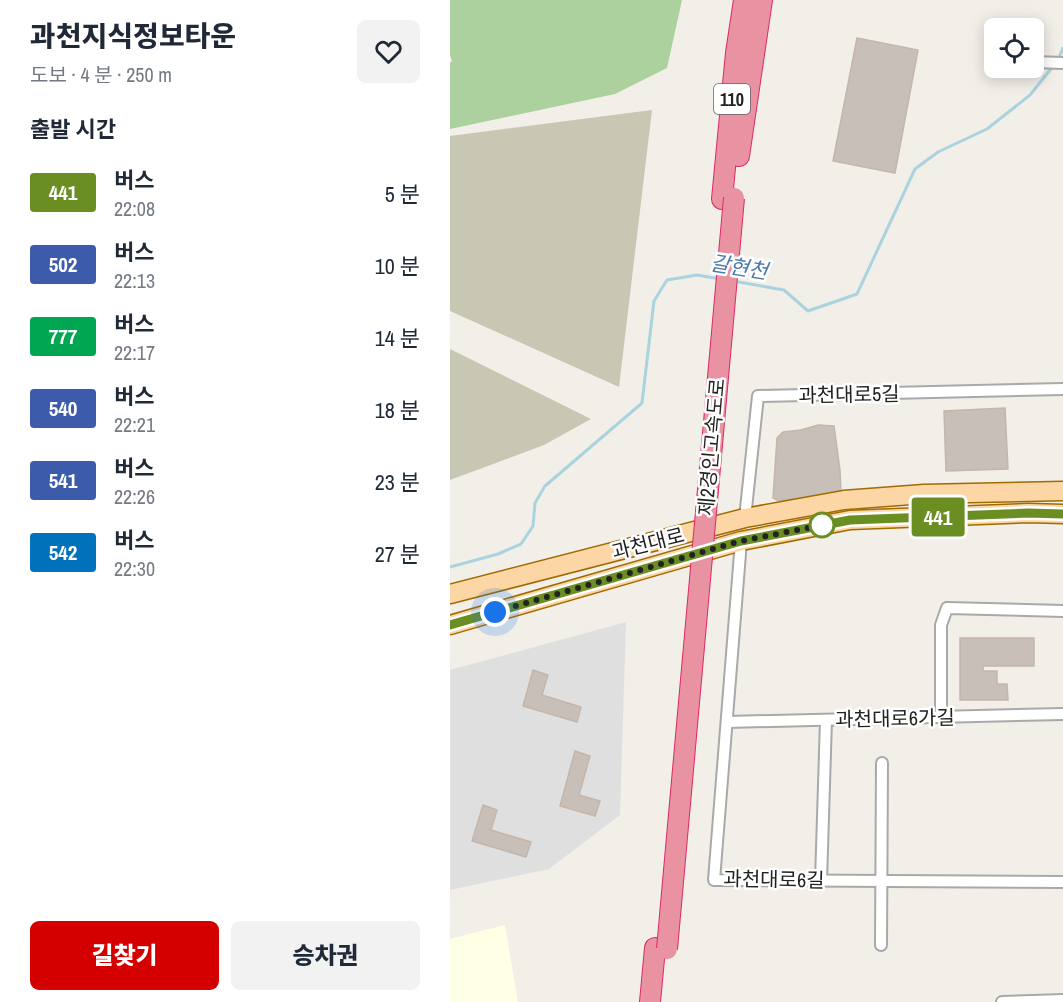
<!DOCTYPE html>
<html lang="ko">
<head>
<meta charset="utf-8">
<style>
	:root { --surface:#fff; --page:#f2f2f3; --text:#1f2937; --muted:#747a83; --accent:#d40000 }
	body { margin:0; font-family:"Archivo Narrow","Noto Sans KR",sans-serif; background:var(--page); color:var(--text); height:100vh; display:flex; flex-direction:column; font-size:22px; white-space:nowrap }
	* { box-sizing:border-box; margin:0 }
	p { font-size:20px; color:var(--muted) }
	.icon { flex:none; width:33px; height:33px; fill:none; stroke:currentColor; stroke-width:2; stroke-linecap:round; stroke-linejoin:round }
	.map { position:relative; flex:1; overflow:hidden }
	.drawer { display:flex; flex-direction:column; background:var(--surface); width:450px }
	.drawer>* { flex:none }
	.badge { padding:0 12px; border-radius:4px; font-size:21px; line-height:39px }
	.fabs { position:absolute; left:534px; top:18px; display:grid; gap:12px }
	.fabs a { display:grid; place-items:center; width:60px; height:60px; border-radius:9px; background:var(--surface); box-shadow:0 3px 15px #0003; font-size:30px }
	.you { position:absolute; width:30px; height:30px; margin:-15px; border:4px solid #fff; border-radius:50%; background:#1a73e8; box-shadow:0 0 0 9px #1a73e833 }
	.map>.badge { position:absolute; translate:-50% -50%; box-shadow:0 0 0 3px #fff }
	h2 { padding:0 30px; font-size:22px; line-height:54px }
	.round { display:grid; place-items:center; flex:none; width:63px; height:63px; border-radius:9px; background:var(--page) }
	.headline { display:flex; align-items:center; justify-content:space-between; height:102px; padding:0 30px }
	h1 { font-size:28px; font-weight:800; line-height:45px }
	.button { display:flex; gap:12px; margin-top:auto; padding:12px 30px }
	.button a { flex:1; height:69px; border-radius:9px; background:var(--accent); color:#fff; font-size:24px; font-weight:800; line-height:69px; text-align:center }
	.button a+a { background:var(--page); color:var(--text) }
	ul { padding:0; list-style:none }
	li { display:flex; align-items:center; gap:18px; height:72px; padding:0 30px }
	li div { flex:1 }
	li b { display:block; font-size:22px }
	li em { font-style:normal }
	li .badge { min-width:66px; font-weight:700; text-align:center }
	main { display:flex; flex:1; min-height:0 }
	.map>svg:first-child { display:block }
</style>
</head>
<body>
<main>
<section class="drawer">
<div class="headline"><div><h1>과천지식정보타운</h1><p>도보 · 4 분 · 250 m</p></div><a class="round"><svg class="icon" aria-label="heart" viewBox="0 0 24 24"><path d="M12 20l-8-8c-3-5 5-10 8-4 3-6 11-1 8 4z"/></svg></a></div>
<h2>출발 시간</h2>
<ul>
<li><span class="badge" style="background:#6b8e23;color:#fff">441</span><div><b>버스</b><p>22:08</p></div><em>5 분</em></li>
<li><span class="badge" style="background:#3d5bab;color:#fff">502</span><div><b>버스</b><p>22:13</p></div><em>10 분</em></li>
<li><span class="badge" style="background:#00a651;color:#fff">777</span><div><b>버스</b><p>22:17</p></div><em>14 분</em></li>
<li><span class="badge" style="background:#3d5bab;color:#fff">540</span><div><b>버스</b><p>22:21</p></div><em>18 분</em></li>
<li><span class="badge" style="background:#3d5bab;color:#fff">541</span><div><b>버스</b><p>22:26</p></div><em>23 분</em></li>
<li><span class="badge" style="background:#0072bc;color:#fff">542</span><div><b>버스</b><p>22:30</p></div><em>27 분</em></li>
</ul>
<div class="button"><a>길찾기</a><a>승차권</a></div>
</section>
<div class="map">
<svg width="613" height="1002" viewBox="0 0 613 1002">
	<rect width="100%" height="100%" fill="#f2efe9"/>
	<path fill="#e0dfdf" d="M176,622L170,815L99,869L0,890V670Z"/>
	<path fill="#ffffe5" d="M55,925L68,1002H0V939Z"/>
	<g fill="#c7c7b4">
		<path d="M202,110L169,387L0,311V136Z"/>
		<path d="M0,349L141,419L94,445L0,480Z"/>
	</g>
	<path fill="#add19e" d="M0,0H232L217,68L165,94L0,129V63L2,61L0,55Z"/>
	<g fill="none" stroke-linecap="round" stroke-linejoin="round">
		<g stroke="#aad3df" stroke-width="3">
			<path d="M608,60L613,48"/>
			<path d="M283,281L334,290L358,311L407,294L465,169L488,152L537,129L580,95L604,65"/>
			<path d="M0,567L48,554L71,544L83,526L85,503L95,486L192,403L204,301L217,280L247,275L270,279"/>
		</g>
	</g>
	<g fill="#c7bfb8" stroke="#c4b6ab" stroke-width="1.5">
		<path d="M407,38L468,50L445,173L383,161Z"/>
		<path d="M555,408L558,469L496,471L494,411Z"/>
		<path d="M368,425L384,426L390,470L391,492L329,501L323,498L327,438L333,432L351,430Z"/>
		<path d="M510,638H584V666H533V671H547V684H557L558,700H510Z"/>
		<path d="M83,670L98,675L92,695L131,707L127,722L73,706Z"/>
		<path d="M125,751L140,756L129,795L150,801L145,816L110,806Z"/>
		<path d="M33,805L47,810L41,830L81,842L76,857L22,841Z"/>
	</g>
	<g fill="none" stroke-linecap="round" stroke-linejoin="round">
		<g stroke="#a9a9a9" stroke-width="14">
			<g id="minor">
				<path d="M584,62L613,63"/>
				<path d="M295,518L308,396L613,389"/>
				<path d="M291,541L264,880L613,882"/>
				<path d="M491,717V625L497,608L613,611"/>
				<path d="M277,722L613,714"/>
				<path d="M371,881L376,720"/>
				<path d="M431,945L432,763"/>
				<path d="M552,1002L613,1000"/>
			</g>
		</g>
		<g stroke="#a06b00" stroke-width="21">
			<g id="primary">
				<path d="M0,594L295,518L394,500L474,494L613,491"/>
				<path d="M0,625L291,541L400,520L578,513L613,514"/>
			</g>
		</g>
		<g stroke="#dc2a67" stroke-width="22">
			<g id="motorway">
				<path d="M289,156L312,0"/>
				<path d="M272,199L286,53L294,0"/>
				<path d="M200,1002L205,948"/>
			</g>
		</g>
		<use href="#minor" stroke="#fff" stroke-width="10"/>
		<use href="#primary" stroke="#fcd6a4" stroke-width="18"/>
		<use href="#motorway" stroke="#e892a2" stroke-width="20"/>
		<g stroke="#dc2a67" stroke-width="22" stroke-linecap="butt">
			<path id="motorway-bridge" d="M217,949L284,198"/>
		</g>
		<use href="#motorway-bridge" stroke="#e892a2" stroke-width="20"/>
	</g>
	<g fill="none" stroke-linecap="round" stroke-linejoin="round">
		<g stroke="#fff" stroke-width="14">
			<path id="line" d="M0,625L291,541L400,520L578,513L613,514"/>
		</g>
		<use href="#line" stroke="#6b8e23" stroke-width="9"/>
		<path stroke="#222" stroke-width="6" stroke-dasharray="0 10.8" d="M45,612L291,541L378,524L372,525"/>
	</g>
	<circle fill="#fff" stroke="#6b8e23" stroke-width="3" cx="372" cy="525" r="12"/>
	<g text-anchor="middle" dominant-baseline="central" stroke-width="5" stroke-linejoin="round" paint-order="stroke">
		<rect fill="#fff" stroke="#646464" stroke-width="1.5" x="264" y="84" width="36" height="30" rx="4.5"/>
		<g font-size="18" font-weight="bold" fill="#222">
			<text x="282" y="99">110</text>
		</g>
		<g font-size="20" fill="#222" stroke="#fff">
			<text transform="translate(399 394) rotate(-1)">과천대로5길</text>
			<text transform="translate(261 447) rotate(-85)">제2경인고속도로</text>
			<text transform="translate(198 543) rotate(-14)">과천대로</text>
			<text transform="translate(445 718) rotate(-1)">과천대로6가길</text>
			<text transform="translate(324 879) rotate(1)">과천대로6길</text>
		</g>
		<g font-size="21" font-style="italic" fill="#4a7aab" stroke="#fff">
			<text transform="translate(289 267) rotate(9)">갈현천</text>
		</g>
	</g>
</svg>
<div class="fabs">
<a><svg class="icon" aria-label="locate" viewBox="0 0 24 24"><circle cx="12" cy="12" r="6"/><path d="M12 2v4M12 18v4M2 12h4M18 12h4"/></svg></a>
</div>
<div class="you" style="left:45px;top:612px"></div>
<b class="badge" style="left:488px;top:517px;background:#6b8e23;color:#fff">441</b>
</div>
</main>
</body>
</html>
